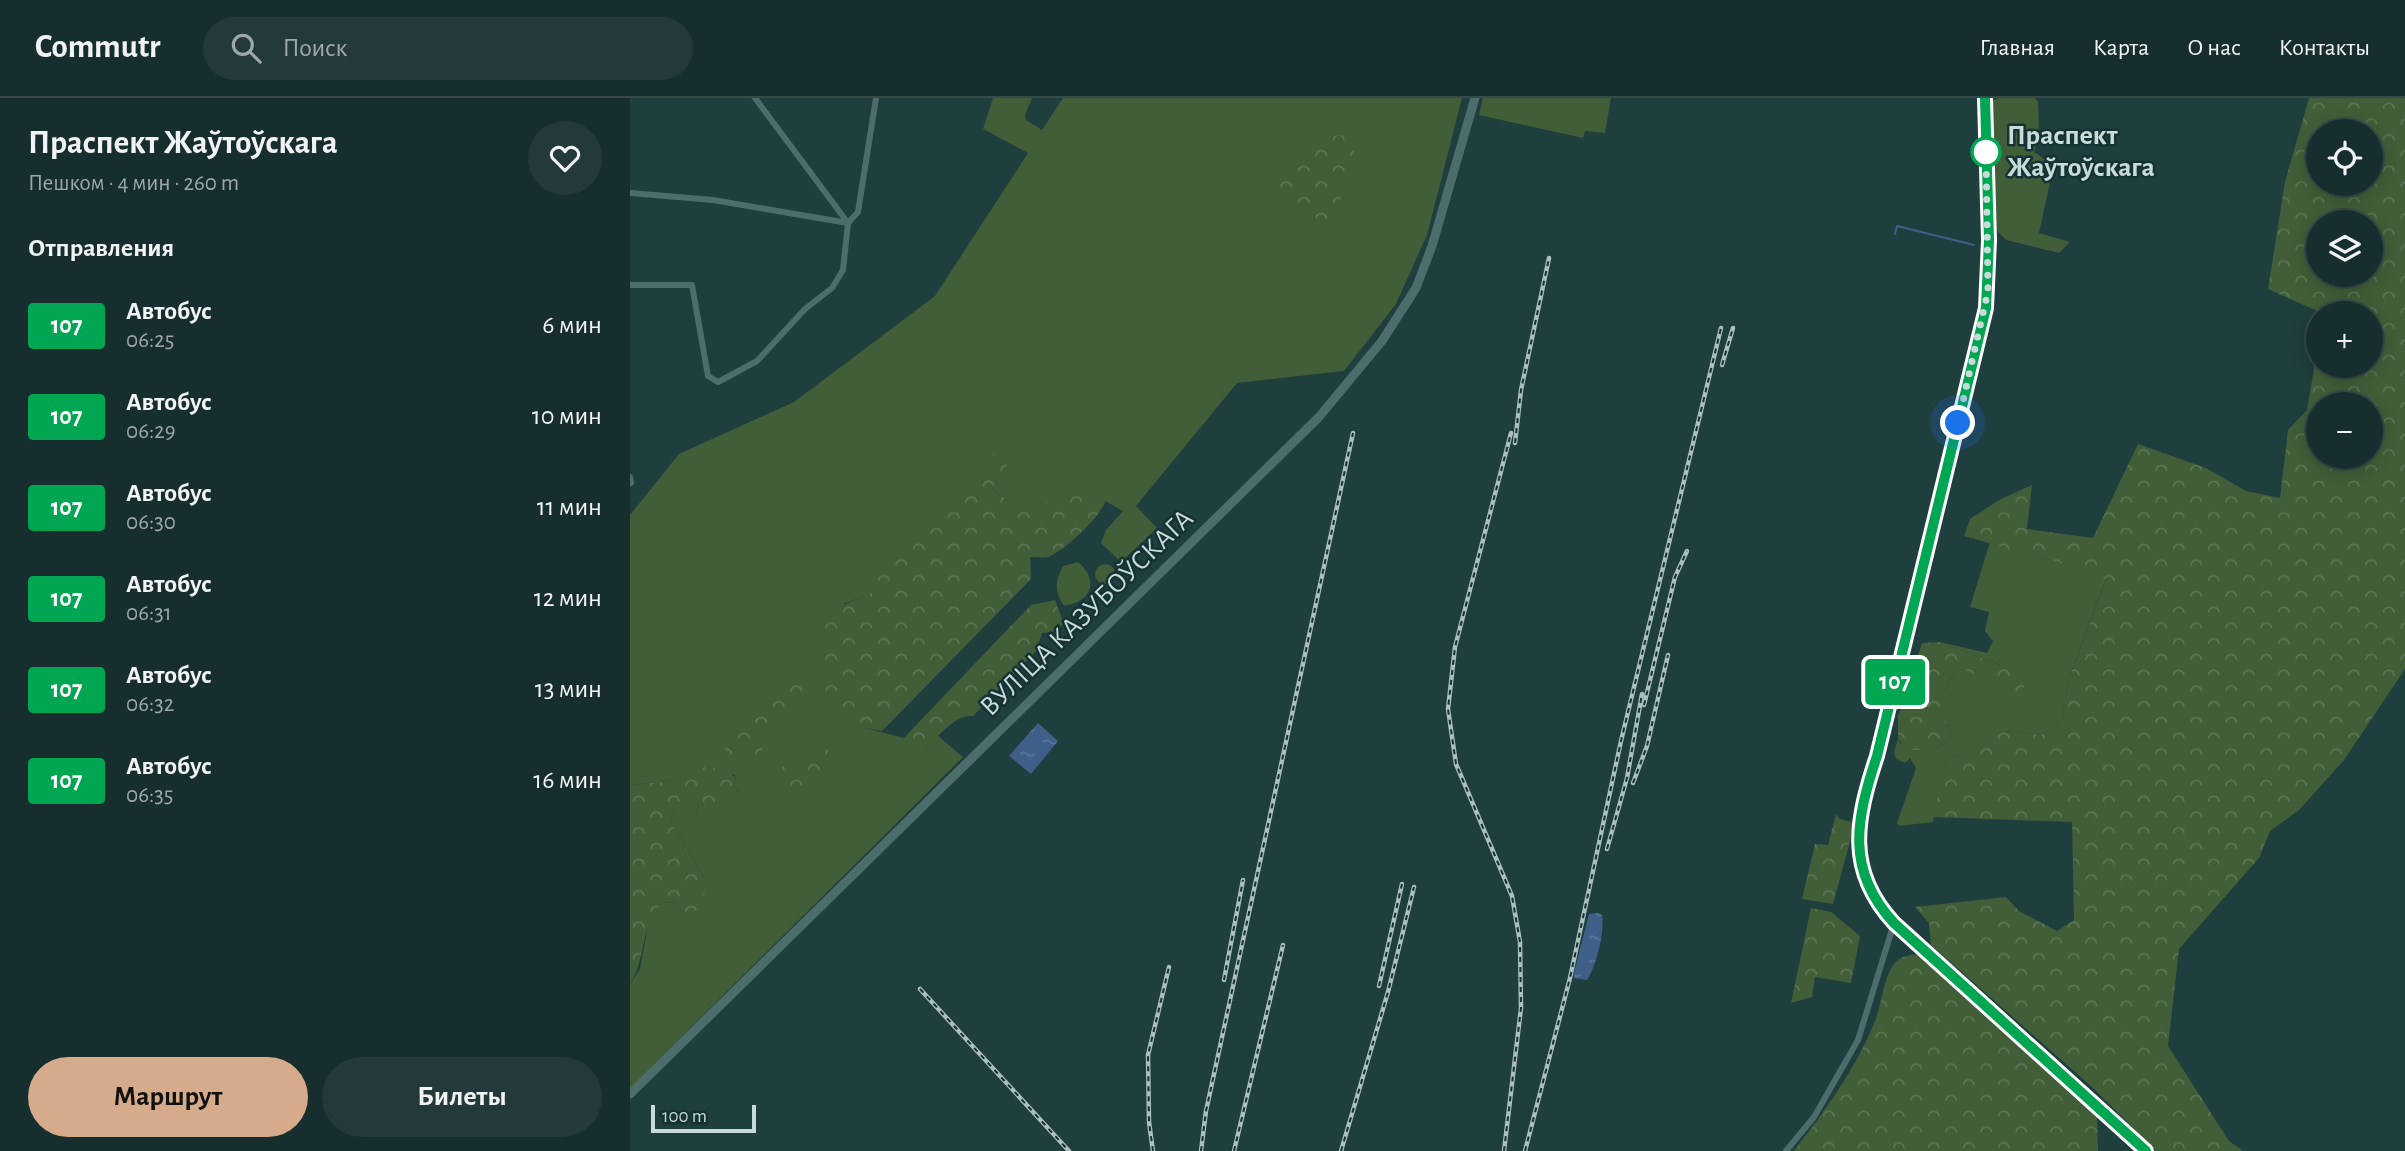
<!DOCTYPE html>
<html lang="ru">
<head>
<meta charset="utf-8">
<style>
	:root { --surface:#172e2e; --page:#243a3a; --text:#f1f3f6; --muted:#9ea8aa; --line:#364a4a; --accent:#d6ab8b }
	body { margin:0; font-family:"Alegreya Sans",sans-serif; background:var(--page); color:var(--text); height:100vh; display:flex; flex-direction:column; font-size:26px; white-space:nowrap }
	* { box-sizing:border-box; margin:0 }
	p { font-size:23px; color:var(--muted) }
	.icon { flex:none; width:38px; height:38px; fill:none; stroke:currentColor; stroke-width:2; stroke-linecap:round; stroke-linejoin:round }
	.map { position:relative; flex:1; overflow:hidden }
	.details { display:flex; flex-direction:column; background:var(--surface); width:630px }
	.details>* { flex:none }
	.badge { padding:0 14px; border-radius:5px; font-size:24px; line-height:46px }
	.tools { position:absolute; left:1676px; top:21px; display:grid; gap:14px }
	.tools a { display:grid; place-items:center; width:77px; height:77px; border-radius:50%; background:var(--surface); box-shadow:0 4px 18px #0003,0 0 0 2px var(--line); font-size:35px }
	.scale { position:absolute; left:21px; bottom:18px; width:105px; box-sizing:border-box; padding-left:7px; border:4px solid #c9dada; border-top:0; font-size:19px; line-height:24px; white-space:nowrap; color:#c9dada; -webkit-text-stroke:5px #153334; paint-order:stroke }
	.you { position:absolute; width:35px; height:35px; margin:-18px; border:5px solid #fff; border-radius:50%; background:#1a73e8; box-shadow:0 0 0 10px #1a73e833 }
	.map>.badge { position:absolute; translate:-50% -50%; box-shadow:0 0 0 4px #fff }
	h2 { padding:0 28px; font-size:26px; line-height:63px }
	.round { display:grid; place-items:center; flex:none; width:74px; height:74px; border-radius:37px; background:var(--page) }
	.overview { display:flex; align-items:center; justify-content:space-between; height:119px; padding:0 28px }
	h1 { font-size:33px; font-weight:700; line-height:52px }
	.cta { display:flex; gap:14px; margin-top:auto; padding:14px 28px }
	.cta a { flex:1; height:80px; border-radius:42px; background:var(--accent); color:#111; font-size:28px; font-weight:700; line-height:80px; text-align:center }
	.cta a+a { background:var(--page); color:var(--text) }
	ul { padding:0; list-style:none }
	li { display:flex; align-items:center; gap:21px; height:91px; padding:0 28px }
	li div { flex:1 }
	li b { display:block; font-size:26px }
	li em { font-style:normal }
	li .badge { min-width:77px; font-weight:700; text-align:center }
	header { display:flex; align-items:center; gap:42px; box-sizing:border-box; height:98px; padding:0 35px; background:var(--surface); border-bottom:2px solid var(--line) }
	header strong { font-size:33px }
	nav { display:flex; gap:38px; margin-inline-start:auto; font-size:24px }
	.search { width:490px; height:63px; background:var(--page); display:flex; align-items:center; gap:18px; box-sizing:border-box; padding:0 24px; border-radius:38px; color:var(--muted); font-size:26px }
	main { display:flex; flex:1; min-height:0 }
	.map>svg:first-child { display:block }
</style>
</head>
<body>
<header>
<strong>Commutr</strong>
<div class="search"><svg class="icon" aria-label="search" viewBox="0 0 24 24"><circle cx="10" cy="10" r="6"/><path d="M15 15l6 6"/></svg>Поиск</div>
<nav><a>Главная</a><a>Карта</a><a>О нас</a><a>Контакты</a></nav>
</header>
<main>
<section class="details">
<div class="overview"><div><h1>Праспект Жаўтоўскага</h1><p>Пешком · 4 мин · 260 m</p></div><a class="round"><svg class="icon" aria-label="heart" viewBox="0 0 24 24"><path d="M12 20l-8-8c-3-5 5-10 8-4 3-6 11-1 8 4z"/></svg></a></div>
<h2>Отправления</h2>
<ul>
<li><span class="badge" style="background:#00a651;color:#fff">107</span><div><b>Автобус</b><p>06:25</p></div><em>6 мин</em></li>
<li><span class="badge" style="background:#00a651;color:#fff">107</span><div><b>Автобус</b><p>06:29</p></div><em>10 мин</em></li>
<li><span class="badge" style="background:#00a651;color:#fff">107</span><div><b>Автобус</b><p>06:30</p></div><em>11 мин</em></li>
<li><span class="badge" style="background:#00a651;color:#fff">107</span><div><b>Автобус</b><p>06:31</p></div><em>12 мин</em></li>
<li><span class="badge" style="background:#00a651;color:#fff">107</span><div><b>Автобус</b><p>06:32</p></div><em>13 мин</em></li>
<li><span class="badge" style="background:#00a651;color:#fff">107</span><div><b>Автобус</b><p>06:35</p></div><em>16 мин</em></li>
</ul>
<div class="cta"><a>Маршрут</a><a>Билеты</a></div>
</section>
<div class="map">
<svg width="1775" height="1053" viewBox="0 0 1775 1053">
	<defs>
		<pattern id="forest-crowns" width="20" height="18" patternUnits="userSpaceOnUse" patternTransform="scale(1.75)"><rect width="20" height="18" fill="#415e38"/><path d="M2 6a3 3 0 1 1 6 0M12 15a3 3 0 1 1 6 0" fill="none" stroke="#5b7454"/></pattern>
		<pattern id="water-ripples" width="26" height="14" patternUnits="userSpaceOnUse" patternTransform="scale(1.75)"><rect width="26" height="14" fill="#3f5f89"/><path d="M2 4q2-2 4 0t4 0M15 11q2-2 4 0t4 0" fill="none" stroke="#597599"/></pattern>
	</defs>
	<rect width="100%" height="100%" fill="#1f3e3e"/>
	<g fill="#415e38">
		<path d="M363,0H402L395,17L396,22L412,32L433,0H832L797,137L766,206L714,273L607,285L506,408L527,430L491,464L471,445L476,432L493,413L475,403L427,401L405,413L389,411L362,391L381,359L240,496L214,506L235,630L274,640L269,646L296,650L307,637L333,659L0,990V886L10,871L20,816L32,805L48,804L53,810L78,786L40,722L43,715L61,699L68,704L67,720L108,693L105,677L76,669L38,683L0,687V417L49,356L164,304L305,198L398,55L353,31Z"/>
		<path d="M853,0H981L975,35L955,33L953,40L849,17Z"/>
		<path d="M1369,0H1405L1408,4L1409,36L1404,54L1420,65L1422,75L1409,135L1440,144L1429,155L1376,142L1363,129L1358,8L1361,3Z"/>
		<path d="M1360,444L1412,462L1414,459L1476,481L1438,583L1432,624L1411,637L1373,633L1316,663L1303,724L1269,728L1267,725L1286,670L1280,660L1275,665L1266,661L1264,654L1268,641L1270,645C1291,650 1308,657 1323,637C1304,601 1307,605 1327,571L1348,574L1359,581L1377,570L1310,544L1357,555L1363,543L1355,533L1359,514L1340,509Z"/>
		<path d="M448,464C470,483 461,504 434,508C424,493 425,483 433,468Z"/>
		<circle cx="475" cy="476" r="10"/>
	</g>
	<g fill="url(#forest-crowns)" fill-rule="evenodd">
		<path d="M1679,0H1775V571L1714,662L1669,712L1640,733L1629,760L1549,851L1538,948L1599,1043L1613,1053H1526L1462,989L1301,847L1299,825L1285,809L1376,799L1389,813L1427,833L1444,822L1442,724L1303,719L1316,663L1373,633L1411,637L1432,624L1438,583L1476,482L1414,459L1412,462C1386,454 1361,445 1334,438L1340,421L1371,401L1402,387L1397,431L1463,440L1508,346L1576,370L1616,393L1650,400L1658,332L1677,312L1689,242V268H1741V215H1692L1638,191L1655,84ZM1689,33H1741V86H1689ZM1689,124H1741V177H1689ZM1689,306H1741V359H1689Z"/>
		<path d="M728,37L703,131L642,93L692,38Z"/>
		<path d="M371,349L382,359L362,391C416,432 396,400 441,397C452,397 464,401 475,403C472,418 433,454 418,459C413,460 405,459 400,459L401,481L252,633C237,631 219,626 206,616C188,602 183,537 198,520C209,507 225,502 240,496L242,480Z"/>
		<path d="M425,502L434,526L422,534L412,535L406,553L343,618C322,616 306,644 290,654L268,646L401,507Z"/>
		<path d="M1310,544L1377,570L1394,585V599C1370,590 1353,574 1327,571C1307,603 1306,604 1323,637C1312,652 1297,652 1279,652L1268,641V617L1286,585V564L1292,545Z"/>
		<path d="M170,564C188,579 175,606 161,621C155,628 145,631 139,638C135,644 132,652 129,658L106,662L95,651L94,636Z"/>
		<path d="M191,644L202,656C194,681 177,693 150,695L144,683L153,668Z"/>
		<path d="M75,669C129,671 108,711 74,725L67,720L68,704L61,700L43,715L40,722L78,786L67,812L55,817L48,804L32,805C10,826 17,860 0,886V687L38,683Z"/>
		<path d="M1206,716L1210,721L1225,725L1203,806L1172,801L1185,746L1198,747Z"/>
		<path d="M1181,810L1201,814L1230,838L1221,885L1185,879L1182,899L1161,905Z"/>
		<path d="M1289,856L1461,1008L1467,1017L1468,1053H1164C1195,1013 1226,970 1245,923C1252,905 1253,881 1264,866C1270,858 1279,857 1289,856Z"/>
	</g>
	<g fill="url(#water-ripples)">
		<path d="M408,625L428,643L401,676L379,658Z"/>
		<path d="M968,815L972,817C975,834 966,868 957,882L944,880V875L959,816Z"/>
	</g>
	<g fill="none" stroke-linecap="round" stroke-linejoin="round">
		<path stroke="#3f5f89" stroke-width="2" d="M1265,136L1267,128L1344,147"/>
		<g stroke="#4d6d6d" stroke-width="6">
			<path d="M125,0L218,125"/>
			<path d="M0,95L83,102L218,125"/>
			<path d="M218,125L228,114L246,0"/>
			<path d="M0,187H62L78,278L88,284L127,263L175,211L202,190L213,172L218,125"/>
			<path d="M0,379L1,385"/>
			<path d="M1156,1053L1184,1019L1228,942L1264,825"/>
		</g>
		<g stroke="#4d6d6d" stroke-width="9">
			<path d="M1355,0L1359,142L1356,210L1247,658C1226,720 1215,773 1264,825L1516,1053"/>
			<path d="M0,996L689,319L752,243L786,190L802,148L845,0"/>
		</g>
		<g stroke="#acbfbf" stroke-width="4.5">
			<g id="rail">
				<path d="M1092,267L1103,230"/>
				<path d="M885,345L891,292L919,160"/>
				<path d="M1014,607L1045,479L1057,453"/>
				<path d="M1003,685L1017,648L1038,557"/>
				<path d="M977,751L997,680L1012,596"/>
				<path d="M594,882L613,782"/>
				<path d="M749,888L772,786"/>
				<path d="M290,891L439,1053"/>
				<path d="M523,1053L519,1024L518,957L539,869"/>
				<path d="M571,1053L576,1013L723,335"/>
				<path d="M604,1053L653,847"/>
				<path d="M711,1053L758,894L784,789"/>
				<path d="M874,1053L891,910L890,844L882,798L826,666L818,611L825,549L881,335"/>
				<path d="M895,1053L940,880L991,643L1091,230"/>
			</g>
		</g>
		<use href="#rail" stroke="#153334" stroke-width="2" stroke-dasharray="5" stroke-linecap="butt"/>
	</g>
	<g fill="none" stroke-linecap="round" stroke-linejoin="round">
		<g stroke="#fff" stroke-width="16">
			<path id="line" d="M1355,0L1359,142L1356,210L1247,658C1226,721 1215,772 1264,825L1516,1053"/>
		</g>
		<use href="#line" stroke="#00a651" stroke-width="10"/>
		<path stroke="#c9dada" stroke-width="7" stroke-dasharray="0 12.6" d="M1328,325L1358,193L1356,54"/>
	</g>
	<circle fill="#fff" stroke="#00a651" stroke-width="3.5" cx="1356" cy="54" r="14"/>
	<g text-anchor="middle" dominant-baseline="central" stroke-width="5" stroke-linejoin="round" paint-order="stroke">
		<g font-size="28" font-weight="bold" fill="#c9dada" stroke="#153334" text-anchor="start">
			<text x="1377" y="38">Праспект<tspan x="1377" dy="32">Жаўтоўскага</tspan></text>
		</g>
		<g font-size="28" fill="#c9dada" stroke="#153334">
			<text transform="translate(457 515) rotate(-44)">ВУЛІЦА КАЗУБОЎСКАГА</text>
		</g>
	</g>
</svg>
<div class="tools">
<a><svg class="icon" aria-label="locate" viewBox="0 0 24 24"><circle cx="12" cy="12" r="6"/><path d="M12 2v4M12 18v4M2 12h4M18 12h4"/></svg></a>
<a><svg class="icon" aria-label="layers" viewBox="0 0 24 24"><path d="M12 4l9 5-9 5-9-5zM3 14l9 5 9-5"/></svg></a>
<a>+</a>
<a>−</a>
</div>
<div class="scale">100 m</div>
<div class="you" style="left:1328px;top:325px"></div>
<b class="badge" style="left:1265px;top:584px;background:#00a651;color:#fff">107</b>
</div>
</main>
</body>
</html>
